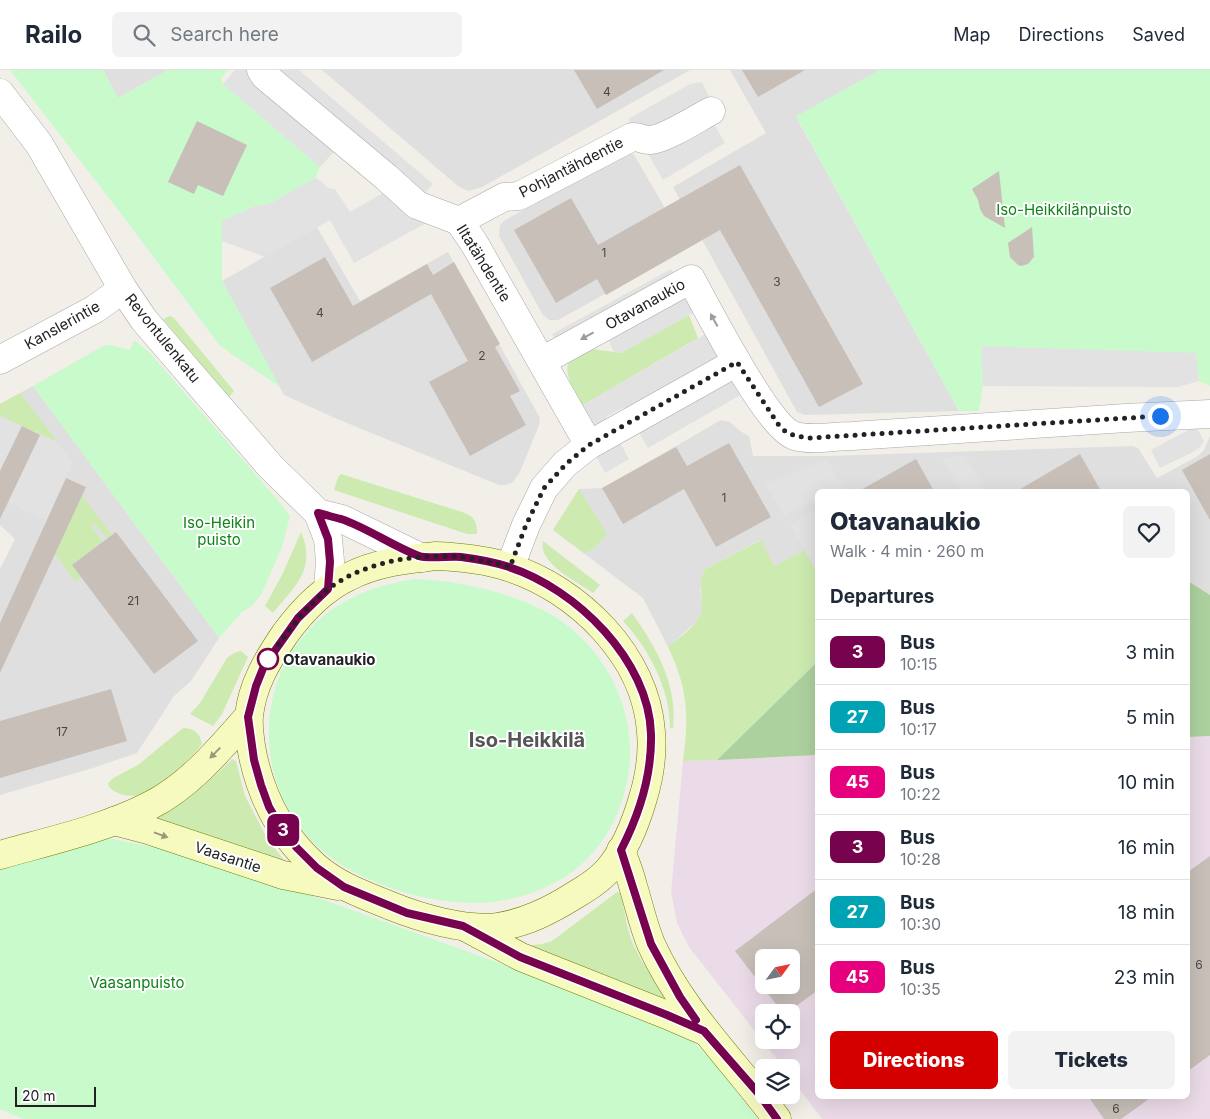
<!DOCTYPE html>
<html lang="en">
<head>
<meta charset="utf-8">
<style>
	:root { --surface:#fff; --page:#f2f2f3; --text:#1f2937; --muted:#747a83; --line:#e0e1e3; --accent:#d40000 }
	body { margin:0; font-family:Inter,sans-serif; background:var(--page); color:var(--text); height:100vh; display:flex; flex-direction:column; font-size:19px; white-space:nowrap }
	* { box-sizing:border-box; margin:0 }
	p { font-size:16px; color:var(--muted) }
	.icon { flex:none; width:28px; height:28px; fill:none; stroke:currentColor; stroke-width:2; stroke-linecap:round; stroke-linejoin:round }
	.map { position:relative; flex:1; overflow:hidden }
	.panel { position:absolute; left:815px; top:419px; width:375px; height:610px; display:flex; flex-direction:column; background:var(--surface); border-radius:8px; box-shadow:0 5px 20px #0002 }
	.panel>* { flex:none }
	.badge { padding:0 10px; border-radius:8px; font-size:18px; line-height:32px }
	.needle { width:32px; rotate:57deg }
	.fabs { position:absolute; left:755px; top:879px; display:grid; gap:10px }
	.fabs a { display:grid; place-items:center; width:45px; height:45px; border-radius:8px; background:var(--surface); box-shadow:0 5px 20px #0002; font-size:25px }
	.scale { position:absolute; left:15px; bottom:12px; width:81px; box-sizing:border-box; padding-left:5px; border:2px solid #222; border-top:0; font-size:14px; line-height:18px; white-space:nowrap; color:#222; -webkit-text-stroke:4px #fff; paint-order:stroke }
	.you { position:absolute; width:25px; height:25px; margin:-12px; border:4px solid #fff; border-radius:50%; background:#1a73e8; box-shadow:0 0 0 8px #1a73e833 }
	.map>.badge { position:absolute; translate:-50% -50%; box-shadow:0 0 0 2px #fff }
	h2 { padding:0 15px; font-size:19px; line-height:45px }
	.round { display:grid; place-items:center; flex:none; width:52px; height:52px; border-radius:8px; background:var(--page) }
	.summary { display:flex; align-items:center; justify-content:space-between; height:85px; padding:0 15px }
	h1 { font-size:24px; font-weight:800; line-height:38px }
	.primary-button { display:flex; gap:10px; margin-top:auto; padding:10px 15px }
	.primary-button a { flex:1; height:58px; border-radius:8px; background:var(--accent); color:#fff; font-size:20px; font-weight:800; line-height:58px; text-align:center }
	.primary-button a+a { background:var(--page); color:var(--text) }
	ul { padding:0; list-style:none }
	li { display:flex; align-items:center; gap:15px; height:65px; padding:0 15px; border-top:1px solid var(--line) }
	li div { flex:1 }
	li b { display:block; font-size:19px }
	li em { font-style:normal }
	li .badge { min-width:55px; font-weight:700; text-align:center }
	header { display:flex; align-items:center; gap:30px; box-sizing:border-box; height:70px; padding:0 25px; background:var(--surface); border-bottom:1px solid var(--line) }
	header strong { font-size:24px }
	nav { display:flex; gap:28px; margin-inline-start:auto; font-size:18px }
	.search { width:350px; height:45px; background:var(--page); display:flex; align-items:center; gap:12px; box-sizing:border-box; padding:0 18px; border-radius:8px; color:var(--muted); font-size:19px }
	.map>svg:first-child { display:block }
</style>
</head>
<body>
<header>
<strong>Railo</strong>
<div class="search"><svg class="icon" aria-label="search" viewBox="0 0 24 24"><circle cx="10" cy="10" r="6"/><path d="M15 15l6 6"/></svg>Search here</div>
<nav><a>Map</a><a>Directions</a><a>Saved</a></nav>
</header>
<div class="map">
<svg width="1210" height="1049" viewBox="0 0 1210 1049">
	<rect width="100%" height="100%" fill="#f2efe9"/>
	<g fill="#e0dfdf">
		<path d="M103,0H168L118,28Z"/>
		<path d="M322,0H690L482,117L468,121L458,116Z"/>
		<path d="M730,0H880L796,47L959,341L805,345L797,342L673,117L766,63Z"/>
		<path d="M627,83L633,84L636,88L688,178L558,250H549L543,245L499,166L500,155L505,150Z"/>
		<path d="M317,157L360,231L448,182L540,348L539,355L520,402L513,412L506,415H499L337,349L284,325L222,211Z"/>
		<path d="M33,316L219,568L191,611L174,626L137,683L93,698L0,725V499L15,469L0,455V334Z"/>
		<path d="M721,350L730,352L740,361L749,366L753,386H828L1133,376L1138,378L1157,408L1198,386L1204,380L1210,366V525L1188,511V421H818L817,502L805,481L774,496L760,470L705,499L700,520L703,536L701,545L695,553L668,577L643,528L553,460L579,419L603,418Z"/>
	</g>
	<path fill="#ebdbe8" fill-rule="evenodd" d="M1210,666V1049H822L791,1008V998L783,997L689,877L677,853L671,822L683,691L817,685L818,1026H1188V667ZM764,888H791V915H764ZM764,942H791V970H764Z"/>
	<g fill="#cdebb0">
		<path d="M689,245L698,268L583,335C577,324 561,303 570,290C574,285 581,282 586,278L621,283Z"/>
		<path d="M170,246L174,248L234,321L228,328L163,249Z"/>
		<path d="M20,323L58,372L0,346V334Z"/>
		<path d="M341,404L465,443C475,447 477,453 477,464H467L334,420L338,407Z"/>
		<path d="M579,419L607,464L592,480L584,483L553,460Z"/>
		<path d="M82,425L112,465L107,468L95,454L91,456L103,472L72,495L81,507L75,511L58,488L42,474Z"/>
		<path d="M301,462C317,499 295,516 273,543L265,536L283,503Z"/>
		<path d="M761,470L774,496L805,480L817,502V592L717,690L683,691C689,647 688,618 668,577C680,567 704,552 702,534C702,521 698,512 705,499Z"/>
		<path d="M543,471L600,515L593,523C578,512 537,493 543,471Z"/>
		<path d="M632,543C656,577 678,615 673,658H670C670,619 649,579 623,551Z"/>
		<path d="M241,581L248,587L222,644L213,656L190,644L200,633L227,588L234,583Z"/>
		<path d="M183,658C194,658 200,663 202,674C189,691 162,715 142,724C131,728 117,725 109,717L108,713L115,707L138,695Z"/>
		<path d="M232,689L236,691L245,726L268,770L291,799L151,751C183,734 206,715 232,689Z"/>
		<path d="M617,822L621,823C624,838 626,855 631,869C640,893 657,912 672,932L524,876L542,874L552,871Z"/>
	</g>
	<g fill="#add19e">
		<path d="M1188,511L1210,525V666L1188,667Z"/>
		<path d="M817,592V685L717,690Z"/>
	</g>
	<g fill="#c8facc">
		<path d="M10,0H103L118,28L168,0H228L221,9L223,14L320,97L315,108L269,134L255,136L222,151V211L280,317L220,276L122,145Z"/>
		<path d="M880,0H1210V316L1199,311L1196,284L981,276L983,316L979,341H959L796,46Z"/>
		<path d="M134,270L150,283L276,428L290,446L282,477L262,523L252,536L241,543L219,568L33,316L103,276L110,275L130,280Z"/>
		<path d="M415,509C460,510 523,525 560,550C613,587 641,653 626,716C618,753 596,788 563,808C522,833 474,838 427,828C385,819 338,800 308,767C249,700 257,594 330,541C356,522 384,514 415,509Z"/>
		<path d="M106,768L201,786L661,951L689,968L711,989L758,1049H23L0,1039V799Z"/>
	</g>
	<g fill="#e2e2e2">
		<path d="M235,0H299L433,114L419,130L435,148L354,193L330,150L265,187L222,171V151L255,136L269,134L315,108L321,111L328,118L335,119L350,142L400,113L347,68L320,97L223,14Z"/>
		<path d="M702,12L710,28L702,33L725,73L663,110L628,49L690,14Z"/>
		<path d="M671,199L698,240L621,283L614,282L599,251L557,273L552,264Z"/>
		<path d="M709,262L744,323L648,378L624,337L606,347L629,389L605,403L596,386L608,378L583,335Z"/>
		<path d="M981,276L1196,283L1199,311L1178,317L983,316Z"/>
		<path d="M0,346L21,356L0,401Z"/>
		<path d="M1196,356L1204,371L1200,377L1195,381L1160,398L1151,380Z"/>
		<path d="M40,365L58,372L73,393L66,408L86,417L57,479L38,469L46,450L8,432Z"/>
		<path d="M965,385L985,421H961L942,388Z"/>
		<path d="M827,389L845,421H818L817,429L784,446L765,414Z"/>
		<path d="M817,440V502L790,455Z"/>
	</g>
	<g fill="#c7bfb8" fill-rule="evenodd">
		<path d="M574,0H664L597,39Z"/>
		<path d="M742,0H805L758,27Z"/>
		<path d="M197,51L247,75L223,126L198,115L194,124L168,112Z"/>
		<path d="M740,95L863,314L819,337L720,160L606,225L597,209L556,233L514,160L571,128L598,175Z"/>
		<path d="M999,101L1005,158L984,146L980,139L978,130L972,119Z"/>
		<path d="M1032,157L1034,187L1028,194L1021,196L1018,195L1010,187L1008,173Z"/>
		<path d="M325,187L353,236L427,194L433,205L454,192L500,274L495,277L520,321L510,326L526,355L470,386L429,312L468,291L431,224L312,292L270,218Z"/>
		<path d="M22,356L40,365L0,449V401Z"/>
		<path d="M729,373L771,447L716,477L684,419L623,454L602,418L676,377L687,396Z"/>
		<path d="M1080,384L1101,421H1017Z"/>
		<path d="M1210,384V450L1182,400Z"/>
		<path d="M916,389L934,421H859Z"/>
		<path d="M66,408L86,417L0,603V553Z"/>
		<path d="M116,462L198,571L154,604L72,495Z"/>
		<path d="M111,619L127,671L0,708V651Z"/>
		<path d="M1210,786V985L1188,1001V802Z"/>
		<path d="M818,818V920L788,942H782L735,881ZM764,888H791V915H764Z"/>
		<path d="M1088,1026H1153L1121,1049H1104Z"/>
	</g>
	<g fill="none" stroke-linecap="round" stroke-linejoin="round">
		<g stroke="#a9a9a9" stroke-width="29">
			<g id="street">
				<path d="M261,0L265,6L386,107L417,135L459,151L474,173L589,375"/>
				<path d="M0,23L39,74L123,219L144,250L270,396L318,443L342,449L422,488"/>
				<path d="M459,151L504,127L519,126L632,67C639,66 644,71 651,70C667,68 696,49 711,41"/>
				<path d="M0,290L95,239L123,219"/>
				<path d="M542,291L691,209C707,238 768,358 795,366C812,371 835,366 852,366L1126,348L1210,344"/>
				<path d="M318,443L328,469L330,491L328,519"/>
				<path d="M510,497L526,455L544,418L565,394L589,375L737,292"/>
			</g>
		</g>
		<g stroke="#707d05" stroke-width="29">
			<g id="secondary">
				<path d="M436,486C460,487 484,489 508,497C578,519 646,586 651,662C653,684 649,708 643,728C636,752 625,780 609,799C600,810 587,818 575,825C551,840 526,853 497,857C465,861 421,848 391,836C364,825 338,816 316,797C280,765 259,723 251,676C250,667 248,656 249,646C252,615 268,589 285,564C301,542 323,519 348,507C375,493 406,489 436,486Z"/>
				<path d="M114,751L148,760L283,805L338,816"/>
				<path d="M621,780C625,792 630,803 633,816C639,835 643,855 651,874C681,941 734,991 777,1049"/>
				<path d="M0,785C49,771 104,759 149,736C188,717 220,679 248,647"/>
				<path d="M467,858L521,887L667,945L704,961"/>
			</g>
		</g>
		<use href="#street" stroke="#fff" stroke-width="28"/>
		<use href="#secondary" stroke="#f7fabf" stroke-width="28"/>
	</g>
	<defs><path id="oneway-solid" d="M-6-.8H1V-3.2L6.5 0L1 3.2V.8H-6Z" transform="scale(1.25)"/></defs>
	<g fill="#9c9c9c">
		<use href="#oneway-solid" transform="translate(714 250) rotate(-119)"/>
		<use href="#oneway-solid" transform="translate(587 266) rotate(151)"/>
	</g>
	<g fill="#979978">
		<use href="#oneway-solid" transform="translate(215 683) rotate(134)"/>
		<use href="#oneway-solid" transform="translate(161 765) rotate(20)"/>
	</g>
	<g fill="none" stroke-linecap="round" stroke-linejoin="round">
		<g stroke="#fff" stroke-width="11">
			<path id="line" d="M696,950L680,927L651,874L621,780C640,743 652,706 651,664C649,590 576,519 509,497C494,492 477,489 461,487C450,486 427,489 419,486C392,476 368,458 341,449C333,447 326,445 318,443L328,469L330,492L328,519L298,548L264,596L256,616L248,647L254,690L261,715L269,737L282,759L297,778L317,798L344,817L407,843L463,856L520,887L667,945L704,961L759,1024L777,1049"/>
		</g>
		<use href="#line" stroke="#77034e" stroke-width="8"/>
		<path stroke="#222" stroke-width="5" stroke-dasharray="0 9" d="M268,589C286,564 303,540 327,520C362,492 417,483 461,487C478,489 494,493 510,497L526,455L544,418L566,394L589,375L737,292L778,354L786,362L796,366L810,368L1160,346"/>
	</g>
	<circle fill="#fff" stroke="#77034e" stroke-width="2.5" cx="268" cy="589" r="10"/>
	<g text-anchor="middle" dominant-baseline="central" stroke-width="4" stroke-linejoin="round" paint-order="stroke">
		<g font-size="12" fill="#4b4948">
			<text x="607" y="21">4</text>
			<text x="604" y="182">1</text>
			<text x="777" y="211">3</text>
			<text x="320" y="242">4</text>
			<text x="482" y="285">2</text>
			<text x="724" y="427">1</text>
			<text x="133" y="530">21</text>
			<text x="62" y="661">17</text>
			<text x="1199" y="894">6</text>
			<text x="1116" y="1038">6</text>
		</g>
		<g font-size="15" fill="#222" stroke="#fff">
			<text transform="translate(571 97) rotate(-27)">Pohjantähdentie</text>
			<text transform="translate(484 193) rotate(58)">Iltatähdentie</text>
			<text transform="translate(645 234) rotate(-29)">Otavanaukio</text>
			<text transform="translate(62 255) rotate(-29)">Kanslerintie</text>
			<text transform="translate(163 268) rotate(51)">Revontulenkatu</text>
			<text transform="translate(228 787) rotate(18)">Vaasantie</text>
		</g>
		<g font-size="15" fill="#0c8416" stroke="#fff">
			<text x="1064" y="139">Iso-Heikkilänpuisto</text>
			<text x="219" y="452">Iso-Heikin<tspan x="219" dy="17">puisto</tspan></text>
			<text x="137" y="912">Vaasanpuisto</text>
		</g>
		<g font-size="15" font-weight="bold" fill="#222" stroke="#fff" text-anchor="start">
			<text x="283" y="589">Otavanaukio</text>
		</g>
		<g font-size="20" font-weight="bold" fill="#555" stroke="#fff">
			<text x="527" y="670">Iso-Heikkilä</text>
		</g>
	</g>
</svg>
<div class="fabs">
<a><svg class="needle" viewBox="-14 -14 28 28"><path d="M0-13l5 13h-10z" fill="#e53935"/><path d="M0 13l5-13h-10z" fill="#747a83"/></svg></a>
<a><svg class="icon" aria-label="locate" viewBox="0 0 24 24"><circle cx="12" cy="12" r="6"/><path d="M12 2v4M12 18v4M2 12h4M18 12h4"/></svg></a>
<a><svg class="icon" aria-label="layers" viewBox="0 0 24 24"><path d="M12 4l9 5-9 5-9-5zM3 14l9 5 9-5"/></svg></a>
</div>
<div class="scale">20 m</div>
<div class="you" style="left:1160px;top:346px"></div>
<b class="badge" style="left:283px;top:760px;background:#77034e;color:#fff">3</b>
<section class="panel">
<div class="summary"><div><h1>Otavanaukio</h1><p>Walk · 4 min · 260 m</p></div><a class="round"><svg class="icon" aria-label="heart" viewBox="0 0 24 24"><path d="M12 20l-8-8c-3-5 5-10 8-4 3-6 11-1 8 4z"/></svg></a></div>
<h2>Departures</h2>
<ul>
<li><span class="badge" style="background:#77034e;color:#fff">3</span><div><b>Bus</b><p>10:15</p></div><em>3 min</em></li>
<li><span class="badge" style="background:#00a3b4;color:#fff">27</span><div><b>Bus</b><p>10:17</p></div><em>5 min</em></li>
<li><span class="badge" style="background:#e6007e;color:#fff">45</span><div><b>Bus</b><p>10:22</p></div><em>10 min</em></li>
<li><span class="badge" style="background:#77034e;color:#fff">3</span><div><b>Bus</b><p>10:28</p></div><em>16 min</em></li>
<li><span class="badge" style="background:#00a3b4;color:#fff">27</span><div><b>Bus</b><p>10:30</p></div><em>18 min</em></li>
<li><span class="badge" style="background:#e6007e;color:#fff">45</span><div><b>Bus</b><p>10:35</p></div><em>23 min</em></li>
</ul>
<div class="primary-button"><a>Directions</a><a>Tickets</a></div>
</section>
</div>
</body>
</html>
